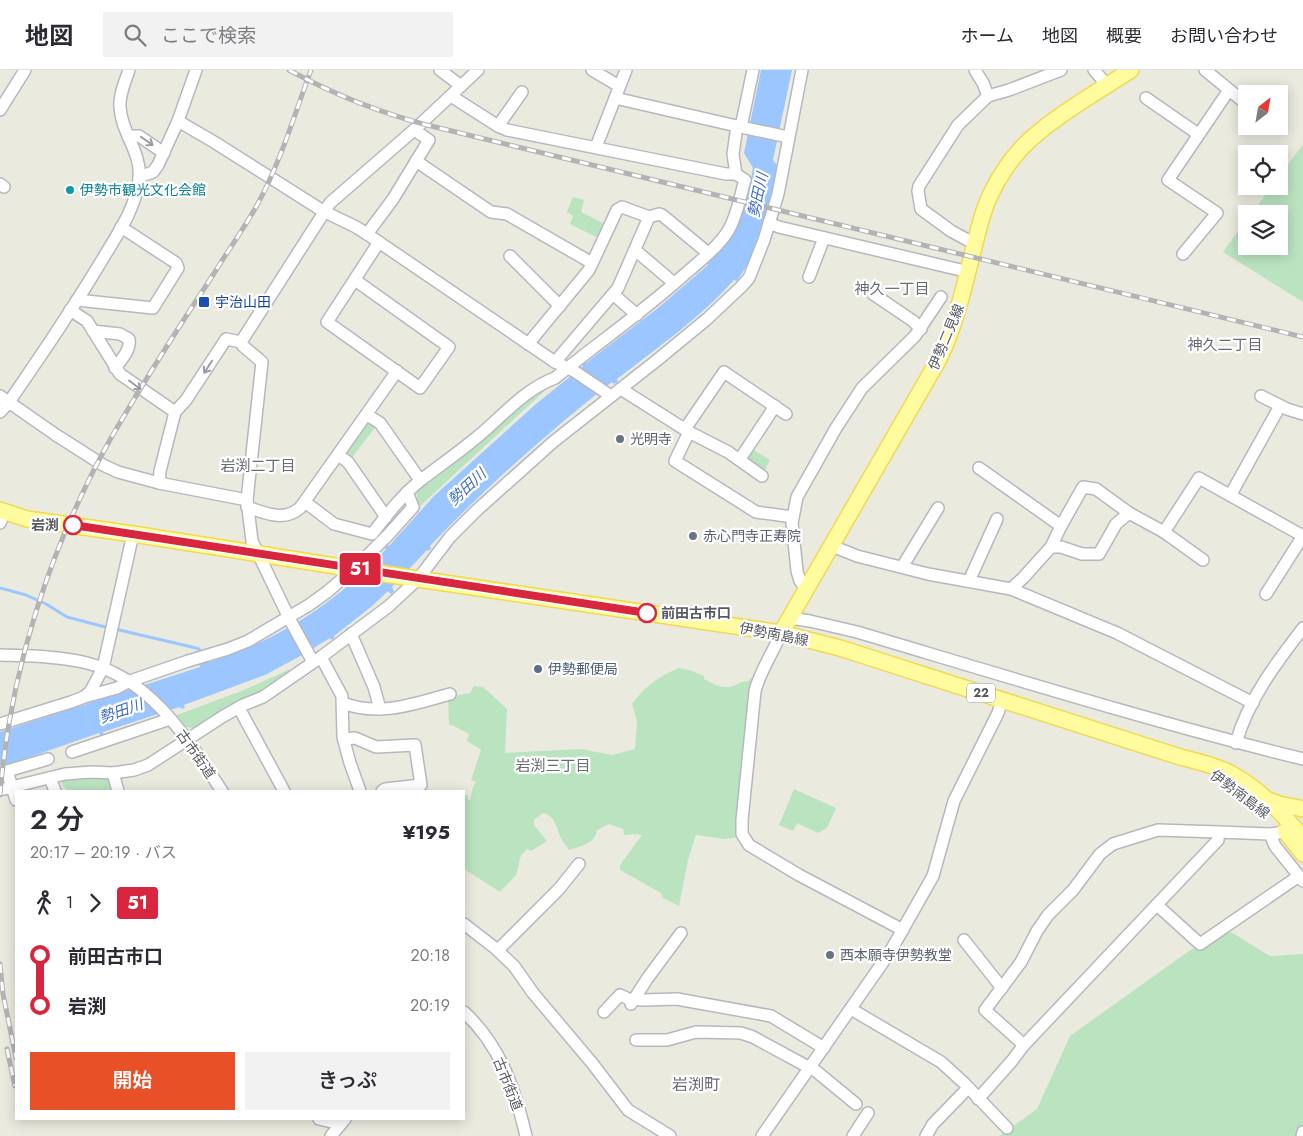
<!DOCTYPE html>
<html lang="ja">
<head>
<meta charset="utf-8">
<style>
	:root { --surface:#fff; --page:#f2f2f3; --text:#2b2b33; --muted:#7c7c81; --line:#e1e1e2; --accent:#e85128 }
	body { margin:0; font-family:Jost,"Noto Sans JP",sans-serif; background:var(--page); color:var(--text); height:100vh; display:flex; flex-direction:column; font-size:19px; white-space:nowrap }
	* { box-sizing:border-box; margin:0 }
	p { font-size:16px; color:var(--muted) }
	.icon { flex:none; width:28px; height:28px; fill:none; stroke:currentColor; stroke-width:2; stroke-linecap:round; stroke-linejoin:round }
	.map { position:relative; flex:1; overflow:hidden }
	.sheet { position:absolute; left:15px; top:720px; width:450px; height:330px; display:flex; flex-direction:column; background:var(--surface); border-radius:0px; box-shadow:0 2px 12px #0003 }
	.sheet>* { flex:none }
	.badge { padding:0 10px; border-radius:4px; font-size:18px; line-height:32px }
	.needle { width:32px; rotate:31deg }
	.controls { position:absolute; left:1238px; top:15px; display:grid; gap:10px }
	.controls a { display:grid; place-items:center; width:50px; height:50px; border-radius:0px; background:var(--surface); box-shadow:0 2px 12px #0003; font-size:25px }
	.map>.badge { position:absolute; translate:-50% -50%; box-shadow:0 0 0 2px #fff }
	.legs { display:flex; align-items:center; gap:8px; height:55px; padding:0 15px; font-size:16px }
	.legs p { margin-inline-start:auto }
	.summary { display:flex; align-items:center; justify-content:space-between; height:85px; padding:0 15px }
	h1 { font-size:28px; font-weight:600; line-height:38px }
	.cta { display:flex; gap:10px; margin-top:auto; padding:10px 15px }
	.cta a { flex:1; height:58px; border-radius:0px; background:var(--accent); color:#fff; font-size:20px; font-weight:600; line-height:58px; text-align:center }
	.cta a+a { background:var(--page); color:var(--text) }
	ul { padding:0 15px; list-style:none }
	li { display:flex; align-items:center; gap:18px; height:50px; font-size:19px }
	li i { display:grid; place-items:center; width:8px; height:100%; margin:0 6px; background:currentColor }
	li i::after { content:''; width:12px; height:12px; margin:-6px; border:4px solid; border-radius:50%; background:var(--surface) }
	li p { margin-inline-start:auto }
	li:first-child i { background:linear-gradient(#0000 50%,currentColor 0) }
	li:last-child i { background:linear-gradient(currentColor 50%,#0000 0) }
	header { display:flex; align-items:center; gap:30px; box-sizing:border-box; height:70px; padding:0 25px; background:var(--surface); border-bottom:1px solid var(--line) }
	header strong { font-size:24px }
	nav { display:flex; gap:28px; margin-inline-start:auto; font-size:18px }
	.search { width:350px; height:45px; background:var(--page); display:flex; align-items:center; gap:12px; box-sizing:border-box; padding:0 18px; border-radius:0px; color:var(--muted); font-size:19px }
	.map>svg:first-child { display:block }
</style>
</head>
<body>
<header>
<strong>地図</strong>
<div class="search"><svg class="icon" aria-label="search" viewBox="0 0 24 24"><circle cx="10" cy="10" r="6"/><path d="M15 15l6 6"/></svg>ここで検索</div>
<nav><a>ホーム</a><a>地図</a><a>概要</a><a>お問い合わせ</a></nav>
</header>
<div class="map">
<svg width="1303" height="1066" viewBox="0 0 1303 1066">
	<rect width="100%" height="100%" fill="#ebeadf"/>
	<g fill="#bae4c0">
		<path d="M1303,74V232L1223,182L1246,150V176H1279V144H1251L1272,116H1279V107Z"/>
		<path d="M573,127L584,130L581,142L605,154L600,169L570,154L573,146L567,142Z"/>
		<path d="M552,314L419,437L416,421L531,325Z"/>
		<path d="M369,350L377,355L350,390L344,385Z"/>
		<path d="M752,379L770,390L764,402L748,392L747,385Z"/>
		<path d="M679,598L689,600L704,606V609C712,613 723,620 733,616C738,614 742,611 749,611L750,608L755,609L738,767L725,769L696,765L688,790L679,836L663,828L661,823L620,800V795L642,765L637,764L624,765L623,759L609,754L597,760C595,774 581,776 569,780C567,777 564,773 562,770C556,759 557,747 543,743L534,750V755L547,771L531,781L527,779L521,785L516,805L500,822L464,799V725H468V730H470L473,717L476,712L471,710L481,680L467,671L469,664L454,656L449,655L448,627L470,623L474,616L483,617L507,639L505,683L582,679L612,685L635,679L637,651L632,634C644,617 659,606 679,598Z"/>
		<path d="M290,599C281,616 256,623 241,631C225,639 209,649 193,658L186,657L177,645L244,620Z"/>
		<path d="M107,705L111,721H68L63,716L60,709Z"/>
		<path d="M794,719L836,738L827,758L818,763L797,753L793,761L779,755Z"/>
		<path d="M1231,862L1270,886L1303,884V1066H999L1037,1039L1070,966L1189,881L1207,872Z"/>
	</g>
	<path fill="#9cc6ff" d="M761,0H792L773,90L779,98L771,133L761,167L757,168L749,192L737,211L734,210C700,248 657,278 617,309L618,312L614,314L612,312C548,362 486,417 430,476L431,479L428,481L427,480L392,517L394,521L391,524L388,521L371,537L334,566V568L332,570L330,568L304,584L265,605L184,635L185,638L181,639L180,637L170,640L103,662L104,665L101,666L99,663L10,694L0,695V662L200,597L199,592L208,589L210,592C277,571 339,531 386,479L383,476L386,474L389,476L434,426L536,334L583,296L581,293L584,291L586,293L658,238L708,195L706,192C740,163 745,141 753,98L744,83Z"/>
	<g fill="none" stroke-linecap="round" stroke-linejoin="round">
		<g stroke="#9cc6ff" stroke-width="3">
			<path d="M0,518L26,525L46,534L67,547L109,558"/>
			<path d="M115,559L192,577L199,579L201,584"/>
		</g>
		<g stroke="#b7b8be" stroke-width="14">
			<g id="minor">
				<path d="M440,0L461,16"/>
				<path d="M592,0L619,16"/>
				<path d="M975,0L983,13L988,26"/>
				<path d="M1094,0L1107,15"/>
				<path d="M1205,0L1244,32"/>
				<path d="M522,22L498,56L507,60L726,104H736L733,84L737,56"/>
				<path d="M451,26L498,56"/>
				<path d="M615,28L741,57L753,0"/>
				<path d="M1146,28L1198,64"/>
				<path d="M0,40L25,0"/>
				<path d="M178,51L214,72L323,141L356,157L367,164L555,292L574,301L611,326"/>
				<path d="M741,57L788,67"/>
				<path d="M128,66H139L164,83"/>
				<path d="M596,77L626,0"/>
				<path d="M416,91L491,142L507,144L592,193"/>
				<path d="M139,107L153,102L158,95L178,51L196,0"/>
				<path d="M0,114L4,117"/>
				<path d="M769,153L779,157L969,202"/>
				<path d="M367,164L393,129L429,70L414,60"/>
				<path d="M975,174L951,161L921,139L918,121L919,116L958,55L988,26L1009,20L1061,0"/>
				<path d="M635,180L674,213"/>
				<path d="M1183,184L1217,143L1168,110L1229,20"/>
				<path d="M510,186L560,236"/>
				<path d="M809,207L824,168"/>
				<path d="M355,210L449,277L420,318L327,252L379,172"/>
				<path d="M613,224L637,245"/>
				<path d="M873,224L913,251L921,259"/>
				<path d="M77,230L153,238L178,198L176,193L121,157"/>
				<path d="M70,240L87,251L120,304L175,342L160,401L159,413"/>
				<path d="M93,261L120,264L129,269C131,280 121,290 115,298"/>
				<path d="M528,274L589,200L617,140L622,137L649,147"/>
				<path d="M555,292L618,218L649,147L659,144L662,145L708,183"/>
				<path d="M621,319L689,362L675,391L756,442L793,447"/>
				<path d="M0,326L56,365L103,395L118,402L159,413L247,430"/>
				<path d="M1261,326L1287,339L1303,344"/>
				<path d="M0,342L9,332C42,284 75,236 105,185C119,162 136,137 139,109C142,82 121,63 120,37C119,25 125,12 129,0"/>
				<path d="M175,342L186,330L226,269L241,272"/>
				<path d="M367,345L380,353L420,410"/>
				<path d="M685,359L724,302L786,344"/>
				<path d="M689,362L728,382L762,406"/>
				<path d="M338,385L348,392L386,447"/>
				<path d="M740,389L775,336"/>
				<path d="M979,398L1061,456L1051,477"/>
				<path d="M1231,424L1280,336"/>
				<path d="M305,432L334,454L372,464C387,445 402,425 421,410C439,396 458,383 476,368C502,347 523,320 555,308C598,273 644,241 685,204C700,191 718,177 728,161C737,147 740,126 745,110L736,104"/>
				<path d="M247,437C265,443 284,452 300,438L397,301"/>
				<path d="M0,453L4,442"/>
				<path d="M1061,456L1083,417L1096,419L1129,443"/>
				<path d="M1164,462L1203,490"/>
				<path d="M832,476L857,486L928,504L1011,519L1117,563L1253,633"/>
				<path d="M902,497L938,438"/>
				<path d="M969,511L997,449"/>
				<path d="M806,518L800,511L797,501L792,453L797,427L836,358L862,318L915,266L941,227"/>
				<path d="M1011,519L1023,508L1051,477H1061L1082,484H1099L1116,454L1129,443L1164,462L1199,408L1303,466"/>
				<path d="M1266,524L1303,466"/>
				<path d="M790,548L810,551L857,562C1005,606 1153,652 1303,689"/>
				<path d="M781,563C773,583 760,601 755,621L742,750V764L749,775L799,805L903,860"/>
				<path d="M351,564L374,617L380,639"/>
				<path d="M0,585C29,586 59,586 87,593C152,609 188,670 222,721"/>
				<path d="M321,587L342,626L343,667L350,693L360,721"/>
				<path d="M313,592L290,550L252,471L247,430L262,292L243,276L241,272L330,133L414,60L478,0"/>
				<path d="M84,627L117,618L130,611L188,591L228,579L248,571L309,535L327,522L354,499L389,464L413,437L407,422"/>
				<path d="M343,633C378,647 415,634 450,624"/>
				<path d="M239,638L284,721"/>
				<path d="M0,654L71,632L84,627L90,622L103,598L133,464"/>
				<path d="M344,669L355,668L376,677L415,675L421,715L385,719L382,721"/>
				<path d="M1236,673C1248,630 1276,593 1303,558"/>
				<path d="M72,682L170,649"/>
				<path d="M113,703L118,721"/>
				<path d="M50,708L55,721"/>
				<path d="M0,720L65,704L91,702L113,703L134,700L148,695L222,647L243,635L263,627L321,587L389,536L418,509L450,467L477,440L553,372L656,291L707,249L741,217L749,208L764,170L778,124L802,0"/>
				<path d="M16,730L7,701L48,689"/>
				<path d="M1270,764L1275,776L1303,811"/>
				<path d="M1157,835L1200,874L1299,806"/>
				<path d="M464,854L495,878L514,896L533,923L592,993L628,1040L670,1066"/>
				<path d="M964,870L1002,918"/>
				<path d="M498,880L559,819L579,794"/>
				<path d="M634,929L643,930L677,929L771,946L824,978"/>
				<path d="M631,934L647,909L681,863"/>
				<path d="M851,939L941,992L964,1013L1007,1058"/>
				<path d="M464,942C500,975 515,1019 526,1066"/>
				<path d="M604,942L620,925L633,931"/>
				<path d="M636,970H667L696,962L741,963L753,967L810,998"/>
				<path d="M1024,975L985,940L1021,892L1037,861L1048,845L1073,820L1100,784L1113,774L1158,760L1218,762"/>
				<path d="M811,997L856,1034"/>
				<path d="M978,1029L1011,992L1024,975L1218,770V762L1270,764L1285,762"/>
				<path d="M319,1049L340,1054"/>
				<path d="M331,1066L345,1049"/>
				<path d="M762,1066L890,882L933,806L954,731L998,643L1002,630"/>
				<path d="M853,1066L868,1043"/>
				<path d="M926,1066L933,1054L968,1018"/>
				<path d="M1302,1066L1303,1062"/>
			</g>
		</g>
		<g stroke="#f0d953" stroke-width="18">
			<g id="major">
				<path d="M0,440L27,449L133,464L411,508L781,563L840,578L1180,687C1197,691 1213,695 1228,702C1258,717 1282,743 1303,768"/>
				<path d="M781,563L939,289C961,244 968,195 982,147C991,116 1013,82 1039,62C1065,40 1102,19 1131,0"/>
				<path d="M1271,731L1279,734L1303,739"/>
				<path d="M1285,761L1303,784"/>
			</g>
		</g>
		<use href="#minor" stroke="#fff" stroke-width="11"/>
		<use href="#major" stroke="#fffca0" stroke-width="15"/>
		<g stroke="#b3b3b4" stroke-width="5">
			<g id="rail">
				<path d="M289,0C333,24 378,42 427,55L1303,267"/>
				<path d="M0,725C10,600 50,477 111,368C143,313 178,258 213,205C227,182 243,160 256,137C280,94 294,46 311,0"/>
				<path d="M0,894L3,924L16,988"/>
				<path d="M7,979L15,1016"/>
			</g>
		</g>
		<use href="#rail" stroke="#fff" stroke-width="3" stroke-dasharray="9" stroke-linecap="butt"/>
	</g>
	<defs><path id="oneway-shaft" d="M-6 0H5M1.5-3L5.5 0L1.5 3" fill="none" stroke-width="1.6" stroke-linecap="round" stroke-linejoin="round" transform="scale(1.25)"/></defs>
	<g stroke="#9b9ca0">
		<use href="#oneway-shaft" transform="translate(147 71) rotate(35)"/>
		<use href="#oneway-shaft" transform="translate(208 297) rotate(123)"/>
		<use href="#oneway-shaft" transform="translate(135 315) rotate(37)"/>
	</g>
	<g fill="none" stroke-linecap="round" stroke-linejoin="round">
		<g stroke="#fff" stroke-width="11">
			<path id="line-1" d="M73,455L647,543"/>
		</g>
		<use href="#line-1" stroke="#d7263d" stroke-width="8"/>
	</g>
	<circle fill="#0f9aa8" stroke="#fff" stroke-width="2" cx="70" cy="120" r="5"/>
	<rect fill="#1a4fb4" stroke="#fff" stroke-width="2" x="198" y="226" width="12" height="12" rx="2.5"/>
	<g fill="#6b7280" stroke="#fff" stroke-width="2">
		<circle cx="620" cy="369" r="5"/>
		<circle cx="693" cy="466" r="5"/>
		<circle cx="830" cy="885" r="5"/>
	</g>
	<g fill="#fff" stroke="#d7263d" stroke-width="2.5">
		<circle cx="73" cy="455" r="9"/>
		<circle cx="647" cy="543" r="9"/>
	</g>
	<circle fill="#5c6f8a" stroke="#fff" stroke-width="2" cx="538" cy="599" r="5"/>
	<g text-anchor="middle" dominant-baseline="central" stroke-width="4.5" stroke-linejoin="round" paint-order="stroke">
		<rect fill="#fff" stroke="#8a8c90" stroke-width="1" x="967" y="613.5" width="28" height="19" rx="4"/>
		<g font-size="12" font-weight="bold" fill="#585a60">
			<text x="981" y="623">22</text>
		</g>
		<g font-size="14" fill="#0d838f" stroke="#fff" text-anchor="start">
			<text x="80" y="120">伊勢市観光文化会館</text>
		</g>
		<g font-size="14" fill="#164399" stroke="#fff" text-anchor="start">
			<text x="215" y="232">宇治山田</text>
		</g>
		<g font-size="14" fill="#585a60" stroke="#fff">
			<text transform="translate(946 267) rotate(-67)">伊勢二見線</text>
			<text transform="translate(774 564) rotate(11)">伊勢南島線</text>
			<text transform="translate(196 684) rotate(55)">古市街道</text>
			<text transform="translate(1240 724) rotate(37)">伊勢南島線</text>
			<text transform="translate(508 1014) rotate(68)">古市街道</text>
		</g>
		<g font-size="14" fill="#5b616d" stroke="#fff" text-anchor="start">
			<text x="630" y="369">光明寺</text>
			<text x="703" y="466">赤心門寺正寿院</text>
			<text x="840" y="885">西本願寺伊勢教堂</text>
		</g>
		<g font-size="14" font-weight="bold" fill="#585a60" stroke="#fff" text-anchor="end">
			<text x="59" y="455">岩渕</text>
			<text x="661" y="543" text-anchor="start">前田古市口</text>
		</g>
		<g font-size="14" fill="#4e5e75" stroke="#fff" text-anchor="start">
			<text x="548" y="599">伊勢郵便局</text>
		</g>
		<g font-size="15" font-style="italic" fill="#3f6dc1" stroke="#fff">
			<text transform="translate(758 125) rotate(-78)">勢田川</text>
			<text transform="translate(467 417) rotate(-43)">勢田川</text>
			<text transform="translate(121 641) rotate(-19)">勢田川</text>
		</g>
		<g font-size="15" fill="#696c72" stroke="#fff">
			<text x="892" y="219">神久一丁目</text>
			<text x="1225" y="275">神久二丁目</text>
			<text x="258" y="396">岩渕二丁目</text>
			<text x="553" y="696">岩渕三丁目</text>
		</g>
		<g font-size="16" fill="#696c72" stroke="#fff">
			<text x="696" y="1014">岩渕町</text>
		</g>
	</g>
</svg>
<div class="controls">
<a><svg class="needle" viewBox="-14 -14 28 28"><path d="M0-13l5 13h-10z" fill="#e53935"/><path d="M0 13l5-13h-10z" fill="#7c7c81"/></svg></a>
<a><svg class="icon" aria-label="locate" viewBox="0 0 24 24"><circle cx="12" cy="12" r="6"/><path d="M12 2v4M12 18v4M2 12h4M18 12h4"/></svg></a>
<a><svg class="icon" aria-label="layers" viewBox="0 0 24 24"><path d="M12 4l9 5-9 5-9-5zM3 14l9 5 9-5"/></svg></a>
</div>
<b class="badge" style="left:360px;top:499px;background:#d7263d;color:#fff">51</b>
<section class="sheet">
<div class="summary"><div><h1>2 分</h1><p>20:17 – 20:19 · バス</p></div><b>¥195</b></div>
<div class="legs"><svg class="icon" aria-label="walk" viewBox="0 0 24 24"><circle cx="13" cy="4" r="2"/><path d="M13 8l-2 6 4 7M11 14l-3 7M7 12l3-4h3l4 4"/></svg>1<svg class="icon" aria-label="forward" viewBox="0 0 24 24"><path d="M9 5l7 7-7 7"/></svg><b class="badge" style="background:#d7263d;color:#fff">51</b></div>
<ul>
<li><i style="color:#d7263d"></i><b>前田古市口</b><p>20:18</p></li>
<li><i style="color:#d7263d"></i><b>岩渕</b><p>20:19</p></li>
</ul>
<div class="cta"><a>開始</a><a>きっぷ</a></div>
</section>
</div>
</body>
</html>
